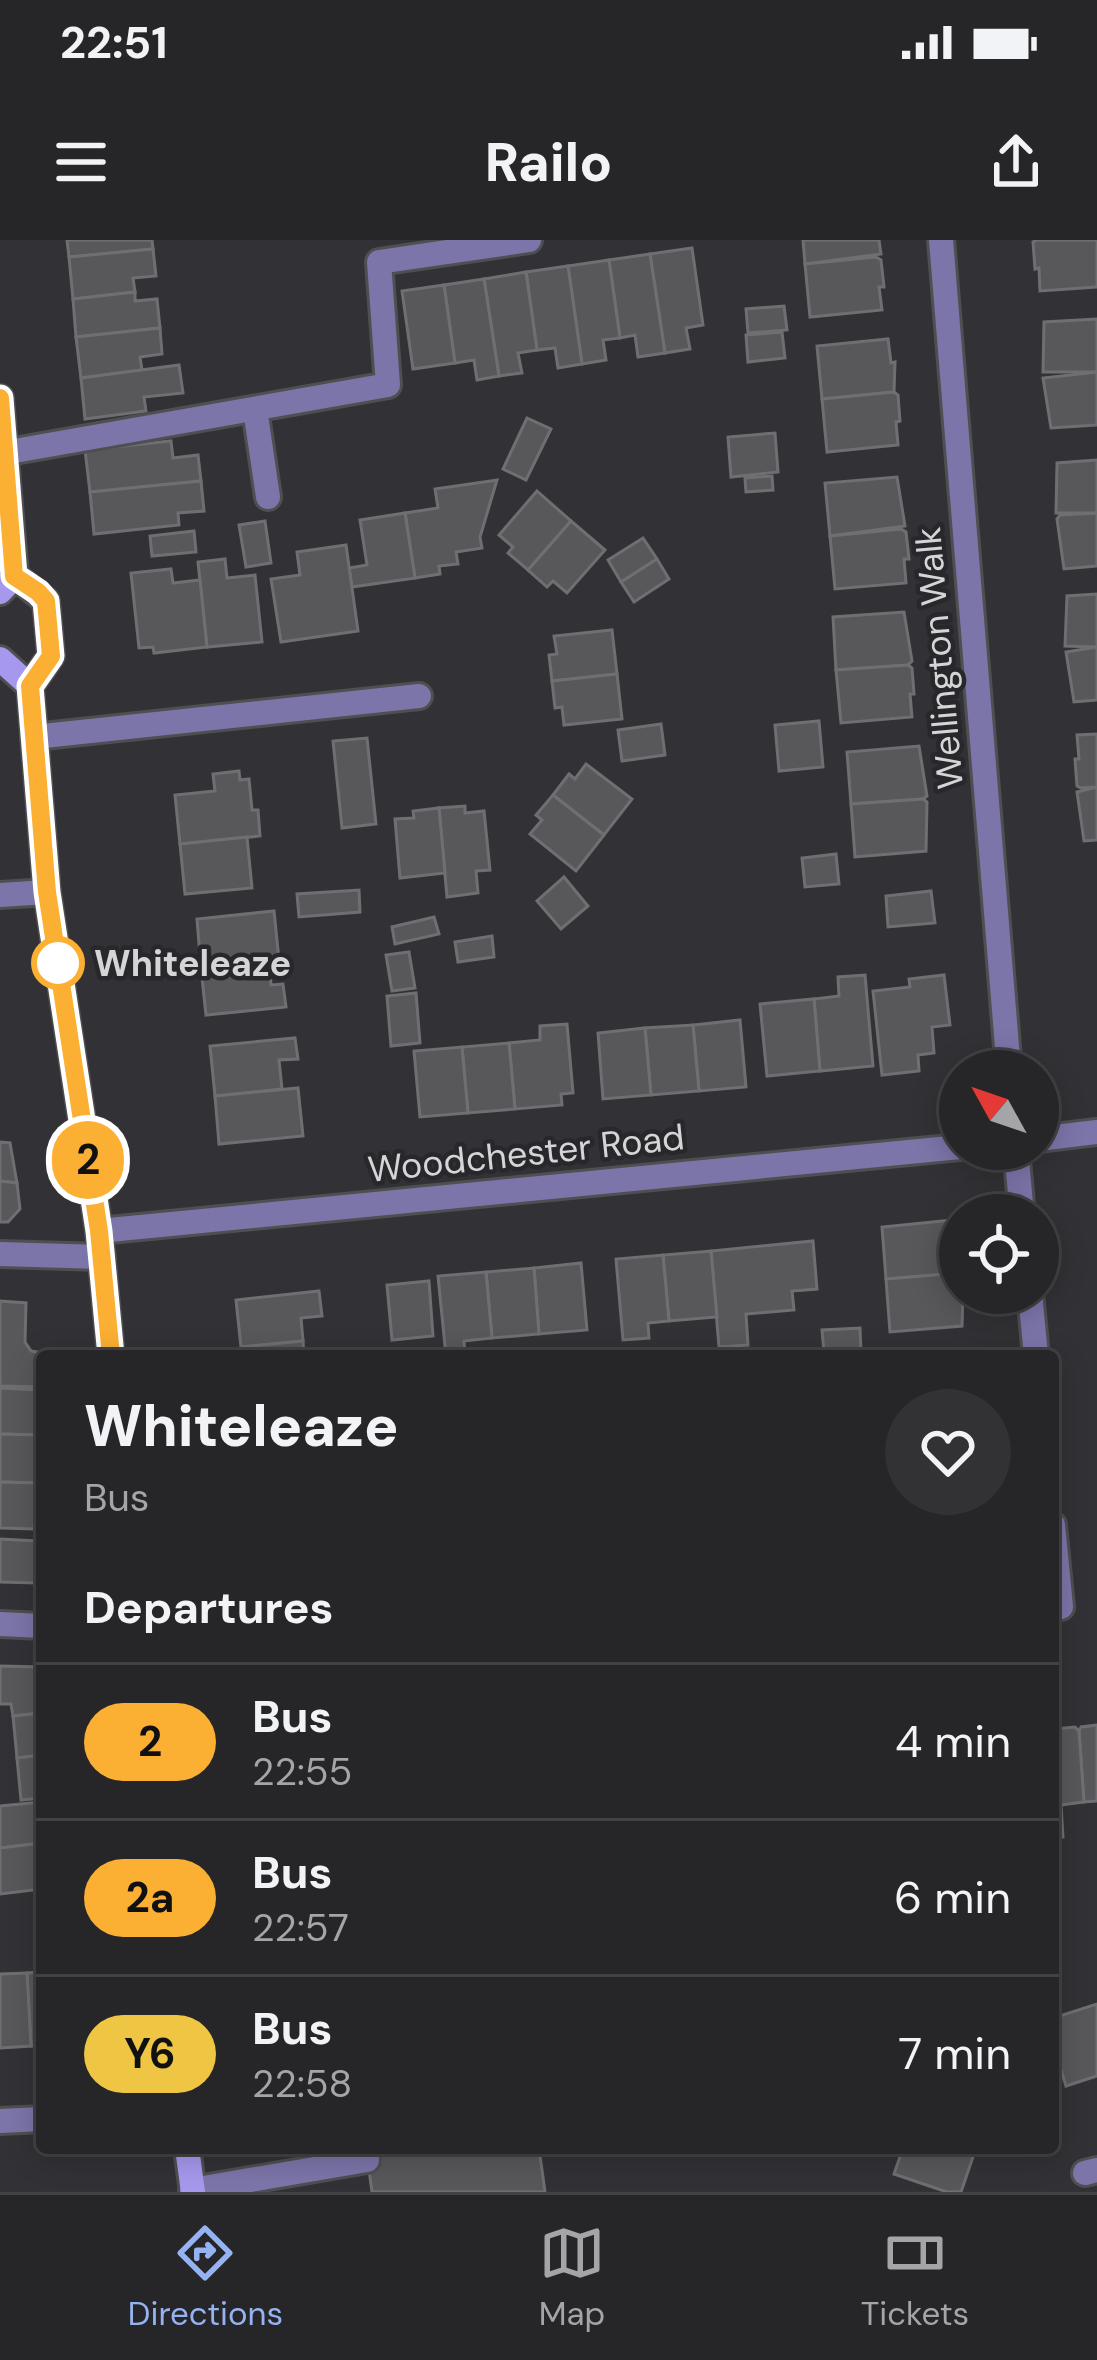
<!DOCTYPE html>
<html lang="en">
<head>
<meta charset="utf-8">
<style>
	:root { --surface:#262528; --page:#323134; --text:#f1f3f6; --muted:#a4a5a8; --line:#424245; --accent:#95b2f1 }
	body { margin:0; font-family:"DM Sans",sans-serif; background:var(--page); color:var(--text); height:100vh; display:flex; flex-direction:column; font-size:45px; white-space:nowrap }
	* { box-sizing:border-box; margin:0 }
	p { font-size:39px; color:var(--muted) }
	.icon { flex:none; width:66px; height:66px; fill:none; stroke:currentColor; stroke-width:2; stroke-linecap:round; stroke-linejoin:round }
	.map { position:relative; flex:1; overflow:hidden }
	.sheet { position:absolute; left:36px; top:1110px; width:1023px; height:804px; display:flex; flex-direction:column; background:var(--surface); border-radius:12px; box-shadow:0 6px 30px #0003,0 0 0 3px var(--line) }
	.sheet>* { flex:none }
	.badge { padding:0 24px; border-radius:39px; font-size:42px; line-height:78px }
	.needle { width:78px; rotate:310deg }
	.buttons { position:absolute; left:939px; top:810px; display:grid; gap:24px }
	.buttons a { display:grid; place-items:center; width:120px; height:120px; border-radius:50%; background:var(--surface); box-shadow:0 6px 30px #0003,0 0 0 3px var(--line); font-size:60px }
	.map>.badge { position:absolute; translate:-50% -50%; box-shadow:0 0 0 6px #fff }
	h2 { padding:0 48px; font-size:45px; line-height:108px }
	.round { display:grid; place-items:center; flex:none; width:126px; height:126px; border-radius:63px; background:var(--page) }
	.overview { display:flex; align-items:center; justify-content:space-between; height:204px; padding:0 48px }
	h1 { font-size:57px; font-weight:800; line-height:90px }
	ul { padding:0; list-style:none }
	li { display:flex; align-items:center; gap:36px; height:156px; padding:0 48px; border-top:3px solid var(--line) }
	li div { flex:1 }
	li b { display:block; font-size:45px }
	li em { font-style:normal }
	li .badge { min-width:132px; font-weight:700; text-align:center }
	.status { display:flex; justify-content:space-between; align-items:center; height:84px; padding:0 60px; background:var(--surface); direction:ltr }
	.status svg { height:33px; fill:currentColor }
	header { display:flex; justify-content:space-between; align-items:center; height:156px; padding:0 48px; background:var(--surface); font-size:54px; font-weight:800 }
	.tabs { display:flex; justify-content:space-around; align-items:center; height:168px; border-top:3px solid var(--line); background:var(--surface); font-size:33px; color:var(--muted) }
	.tabs a { display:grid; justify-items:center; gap:6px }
	.tabs .current { color:var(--accent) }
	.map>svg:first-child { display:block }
</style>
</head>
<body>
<div class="status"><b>22:51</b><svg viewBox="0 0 49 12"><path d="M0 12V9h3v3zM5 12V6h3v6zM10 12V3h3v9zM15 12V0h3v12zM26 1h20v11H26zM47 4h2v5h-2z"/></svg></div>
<header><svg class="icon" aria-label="menu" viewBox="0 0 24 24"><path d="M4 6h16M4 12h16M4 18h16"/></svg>Railo<svg class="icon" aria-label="share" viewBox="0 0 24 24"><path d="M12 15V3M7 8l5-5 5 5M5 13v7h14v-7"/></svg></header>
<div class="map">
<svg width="1097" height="1952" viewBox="0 0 1097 1952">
	<rect width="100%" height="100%" fill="#323135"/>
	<g fill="#58585b" stroke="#6f6f73" stroke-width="3">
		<path d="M67,0H152L153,9L69,17Z"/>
		<path d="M803,0H879L881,14L805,24Z"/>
		<path d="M1037,0H1097V47L1040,51L1039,28L1035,29L1033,2Z"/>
		<path d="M692,8L703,85L686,88L690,109L665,113L650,14Z"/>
		<path d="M153,9L156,36L133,38L135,52L73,59L69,17Z"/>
		<path d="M650,14L665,113L638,117L635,95L620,98L609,20Z"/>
		<path d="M876,17L881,20L884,47H879L882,70L810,77L805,24Z"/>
		<path d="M609,20L620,98L603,100L606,120L582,124L568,26Z"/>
		<path d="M568,26L582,124L558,128L555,108L537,110L526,32Z"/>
		<path d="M526,32L537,110L518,113L522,133L499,136L484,39Z"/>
		<path d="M484,39L499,136L477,140L474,120L455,123L444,45Z"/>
		<path d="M444,45L455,123L413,129L402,51Z"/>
		<path d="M135,52V61L157,59L160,88L76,97L73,59Z"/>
		<path d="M784,66L787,90L748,93L746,69Z"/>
		<path d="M1097,79V132H1043L1044,82Z"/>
		<path d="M160,88L162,114L140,117L142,130L81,138L76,97Z"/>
		<path d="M782,92L785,118L748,122L746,95Z"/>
		<path d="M888,99L891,123L895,122L894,152L822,159L817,106Z"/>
		<path d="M179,125L183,153L144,157L146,171L85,179L81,138Z"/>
		<path d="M1097,132V185L1051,188L1043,138Z"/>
		<path d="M894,152L898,155L900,181L896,182L898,205L827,212L822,159Z"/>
		<path d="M527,178L551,189L526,240L503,229Z"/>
		<path d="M775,193L778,232L731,237L728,197Z"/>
		<path d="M171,201L173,218L198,215L201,241L90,252L85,210Z"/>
		<path d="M1097,220V273H1056L1057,223Z"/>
		<path d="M772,236L773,250L746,252L745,238Z"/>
		<path d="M897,237L905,286L830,296L825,243Z"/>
		<path d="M497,240L480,297L482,308L456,312L458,324L439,326L440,334L415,338L405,273L438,268L435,249Z"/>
		<path d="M201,241L204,271L178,273L179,285L94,294L90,252Z"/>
		<path d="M537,251L571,281L528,330L508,313L513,307L499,295Z"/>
		<path d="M405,273L415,338L352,347L349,328L367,325L360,280Z"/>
		<path d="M1097,273V326L1064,329L1057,279L1060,275Z"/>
		<path d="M265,281L271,323L246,327L239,285Z"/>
		<path d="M571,281L605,310L567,353L553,341L547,347L528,330Z"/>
		<path d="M901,289L906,292L909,319H904L906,343L835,349L830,296Z"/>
		<path d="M194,291L196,312L152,316L150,296Z"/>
		<path d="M643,298L657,319L621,342L608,320Z"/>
		<path d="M346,305L358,391L281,402L271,339L300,335L297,312Z"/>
		<path d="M225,319L227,338L255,335L262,402L207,407L198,322Z"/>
		<path d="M657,319L669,339L634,362L621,342Z"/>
		<path d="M171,329L173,343L200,340L207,407L154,413L153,407L139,408L131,333Z"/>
		<path d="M1097,354V407L1065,406L1067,356Z"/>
		<path d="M904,372L912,421L908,425L836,430L833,377Z"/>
		<path d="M612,390L617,434L552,441L549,415L557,414L554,396Z"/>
		<path d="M1097,407V460L1074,462L1066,412Z"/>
		<path d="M908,425L912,428L914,454H910L912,477L841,483L836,430Z"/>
		<path d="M617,434L622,479L564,485L562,467L555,468L552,441Z"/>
		<path d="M819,481L823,527L779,531L775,485Z"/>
		<path d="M661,484L665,515L622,521L618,490Z"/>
		<path d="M1097,494V547L1081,548L1077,546L1075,519H1079L1077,495Z"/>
		<path d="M367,498L376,584L342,588L333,501Z"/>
		<path d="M919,506L927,556L923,559L851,564L847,512Z"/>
		<path d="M586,524L632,559L604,595L553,555L569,534L575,539Z"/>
		<path d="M239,531L240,540L249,539L252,570H258L260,596L180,604L175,555L215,551L213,534Z"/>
		<path d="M1097,547V600L1084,601L1077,552Z"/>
		<path d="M553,555L604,595L576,631L530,594L542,580L536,575Z"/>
		<path d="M923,559L927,562L926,611L855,617L851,564Z"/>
		<path d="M465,566V573L484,571L490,630L476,631L478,653L447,657L439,568Z"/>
		<path d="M439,568L445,633L400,638L395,579L414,578L413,571Z"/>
		<path d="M247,597L252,648L185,654L180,604Z"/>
		<path d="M836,614L839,644L805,647L802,618Z"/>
		<path d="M564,637L588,666L561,689L537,661Z"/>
		<path d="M359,650L360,672L299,677L297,654Z"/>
		<path d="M931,651L935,683L888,687L886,656Z"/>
		<path d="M274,671L279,720L201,728L197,679Z"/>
		<path d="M434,677L439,694L395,704L392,687Z"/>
		<path d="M492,696L494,717L458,722L455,702Z"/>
		<path d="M409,712L415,748L392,751L386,715Z"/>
		<path d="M269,722L271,745L283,744L286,767L206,775L201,728Z"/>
		<path d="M865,735L873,826L820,831L814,759L839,756L838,737Z"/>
		<path d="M944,735L950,785L932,787L934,813L918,815L919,831L882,835L873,751L910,747L909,739Z"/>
		<path d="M416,753L420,803L391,806L387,756Z"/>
		<path d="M814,759L820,831L767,836L760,764Z"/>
		<path d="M740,780L746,847L699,851L693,785Z"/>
		<path d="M567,784L573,853L561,854L562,865L515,869L509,803L540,800V786Z"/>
		<path d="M693,785L699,851L651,855L645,788Z"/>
		<path d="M645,788L651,855L603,859L598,793Z"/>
		<path d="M295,798L298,819L279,820L282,849L215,856L210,806Z"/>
		<path d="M509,803L515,869L468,873L462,807Z"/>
		<path d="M462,807L468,873L420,877L414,811Z"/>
		<path d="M298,848L303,896L219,904L215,856Z"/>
		<path d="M0,902L10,903L17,943L0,941Z"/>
		<path d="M0,941L17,943L20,969L8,982H0Z"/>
		<path d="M953,980L955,1003H959L960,1012L958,1033L886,1039L882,987Z"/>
		<path d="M813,1001L817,1049L792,1051L794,1070L746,1074L748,1105L719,1107L711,1011Z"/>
		<path d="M711,1011L717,1077L669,1081L663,1015Z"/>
		<path d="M663,1015L669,1081L648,1083L649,1098L623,1100L616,1019Z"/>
		<path d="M581,1023L587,1090L539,1094L534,1028Z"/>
		<path d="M534,1028L539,1094L492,1098L486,1032Z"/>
		<path d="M486,1032L492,1098L464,1101L465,1116H446L438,1036Z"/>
		<path d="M958,1033L963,1053L962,1086L890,1092L886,1039Z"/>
		<path d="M429,1041L433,1096L392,1100L387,1045Z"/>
		<path d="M319,1051L322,1076L301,1078L303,1101L241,1107L236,1060Z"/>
		<path d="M0,1061L26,1063L25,1102L31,1111L43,1113L42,1147L0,1146Z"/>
		<path d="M860,1088L861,1111L824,1113L822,1090Z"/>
		<path d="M303,1101L304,1116H242L241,1107Z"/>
		<path d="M0,1148L40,1150L38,1195L0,1194Z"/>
		<path d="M0,1194L38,1195L37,1243L0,1242Z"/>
		<path d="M0,1242L37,1243L34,1289L0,1288Z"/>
		<path d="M0,1299L37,1301L36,1343L0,1342Z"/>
		<path d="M0,1426L42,1427V1473L13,1476L11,1464H0Z"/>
		<path d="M42,1473V1515L17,1518L13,1476Z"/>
		<path d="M1097,1485V1561L1084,1562L1079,1491L1081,1487Z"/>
		<path d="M1075,1487L1079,1491L1084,1562L1061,1565L1063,1597L1053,1598V1489Z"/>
		<path d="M42,1515V1558L21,1560L17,1518Z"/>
		<path d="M42,1562V1603L0,1608V1566Z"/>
		<path d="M42,1603V1649L0,1654V1608Z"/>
		<path d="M42,1732V1806H31L27,1733Z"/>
		<path d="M27,1733L31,1806L0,1808V1734Z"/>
		<path d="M1097,1764V1836L1066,1846L1053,1804V1778Z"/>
		<path d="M366,1908H539L545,1952H372Z"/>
		<path d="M903,1908H976L961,1952H947L894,1934Z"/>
	</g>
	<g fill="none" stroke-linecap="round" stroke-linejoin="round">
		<g stroke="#4f4f52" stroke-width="30">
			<path id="service" d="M192,1950L367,1920"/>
		</g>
		<g stroke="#4f4f52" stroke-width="30">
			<g id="minor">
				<path d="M941,0L1009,831"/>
				<path d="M255,169L268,257"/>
				<path d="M3,213L388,145L379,22L529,0"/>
				<path d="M34,497L419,456"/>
				<path d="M0,655L47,652"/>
				<path d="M1038,899L1097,892"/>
				<path d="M1016,909L1022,975"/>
				<path d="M99,991L960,907"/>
				<path d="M0,1014L102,1017"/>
				<path d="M1030,1053L1036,1116"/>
				<path d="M1053,1285L1061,1367"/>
				<path d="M0,1384L42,1386"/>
				<path d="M0,1881L42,1879"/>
				<path d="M1085,1933L1097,1930"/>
			</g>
		</g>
		<g stroke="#4f4f52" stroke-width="30">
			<g id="secondary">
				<path d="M0,158L15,336L0,352"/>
				<path d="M15,336L46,361L51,416L30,446L47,652L99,991L111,1116"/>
				<path d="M0,419L30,446"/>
				<path d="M187,1908L193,1952"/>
			</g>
		</g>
		<use href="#service" stroke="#7c75a9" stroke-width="24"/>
		<use href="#minor" stroke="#7c75a9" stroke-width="24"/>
		<use href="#secondary" stroke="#a699ed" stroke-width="24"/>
	</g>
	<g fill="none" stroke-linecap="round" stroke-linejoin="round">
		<g stroke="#fff" stroke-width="27">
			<path id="line" d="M0,158L14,336L38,352L46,361L51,416L30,446L47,652L99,991L111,1116"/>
		</g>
		<use href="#line" stroke="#fbb033" stroke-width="18"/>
	</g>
	<circle fill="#fff" stroke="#fbb033" stroke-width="6" cx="58" cy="723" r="24"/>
	<g text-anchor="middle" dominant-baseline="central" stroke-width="9" stroke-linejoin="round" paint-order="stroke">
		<g font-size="36" fill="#d5d5d7" stroke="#28272b">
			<text transform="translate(939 418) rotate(-95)">Wellington Walk</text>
			<text transform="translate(526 913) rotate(-6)">Woodchester Road</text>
		</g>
		<g font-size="36" font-weight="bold" fill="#d5d5d7" stroke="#28272b" text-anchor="start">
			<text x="94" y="723">Whiteleaze</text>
		</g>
	</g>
</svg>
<div class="buttons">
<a><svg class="needle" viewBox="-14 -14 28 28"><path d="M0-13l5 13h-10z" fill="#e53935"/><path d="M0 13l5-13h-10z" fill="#a4a5a8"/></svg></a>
<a><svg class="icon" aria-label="locate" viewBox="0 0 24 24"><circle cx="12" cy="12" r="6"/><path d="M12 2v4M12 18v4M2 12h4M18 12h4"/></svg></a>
</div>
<b class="badge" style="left:88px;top:920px;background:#fbb033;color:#111">2</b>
<section class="sheet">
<div class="overview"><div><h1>Whiteleaze</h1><p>Bus</p></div><a class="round"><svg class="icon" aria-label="heart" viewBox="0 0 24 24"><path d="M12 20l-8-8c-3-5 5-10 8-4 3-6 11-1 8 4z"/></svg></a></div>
<h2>Departures</h2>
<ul>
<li><span class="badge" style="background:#fbb033;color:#111">2</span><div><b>Bus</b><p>22:55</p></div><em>4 min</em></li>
<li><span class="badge" style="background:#fbb033;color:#111">2a</span><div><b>Bus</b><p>22:57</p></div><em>6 min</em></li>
<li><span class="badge" style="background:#efc644;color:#111">Y6</span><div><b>Bus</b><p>22:58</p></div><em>7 min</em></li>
</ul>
</section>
</div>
<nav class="tabs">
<a class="current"><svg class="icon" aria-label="directions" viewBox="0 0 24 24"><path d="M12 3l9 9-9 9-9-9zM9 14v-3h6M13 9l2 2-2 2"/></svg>Directions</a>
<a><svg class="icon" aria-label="map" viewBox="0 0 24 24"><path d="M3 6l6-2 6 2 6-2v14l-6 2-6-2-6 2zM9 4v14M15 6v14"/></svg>Map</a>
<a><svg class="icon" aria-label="tickets" viewBox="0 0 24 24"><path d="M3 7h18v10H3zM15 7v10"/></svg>Tickets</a>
</nav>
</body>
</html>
